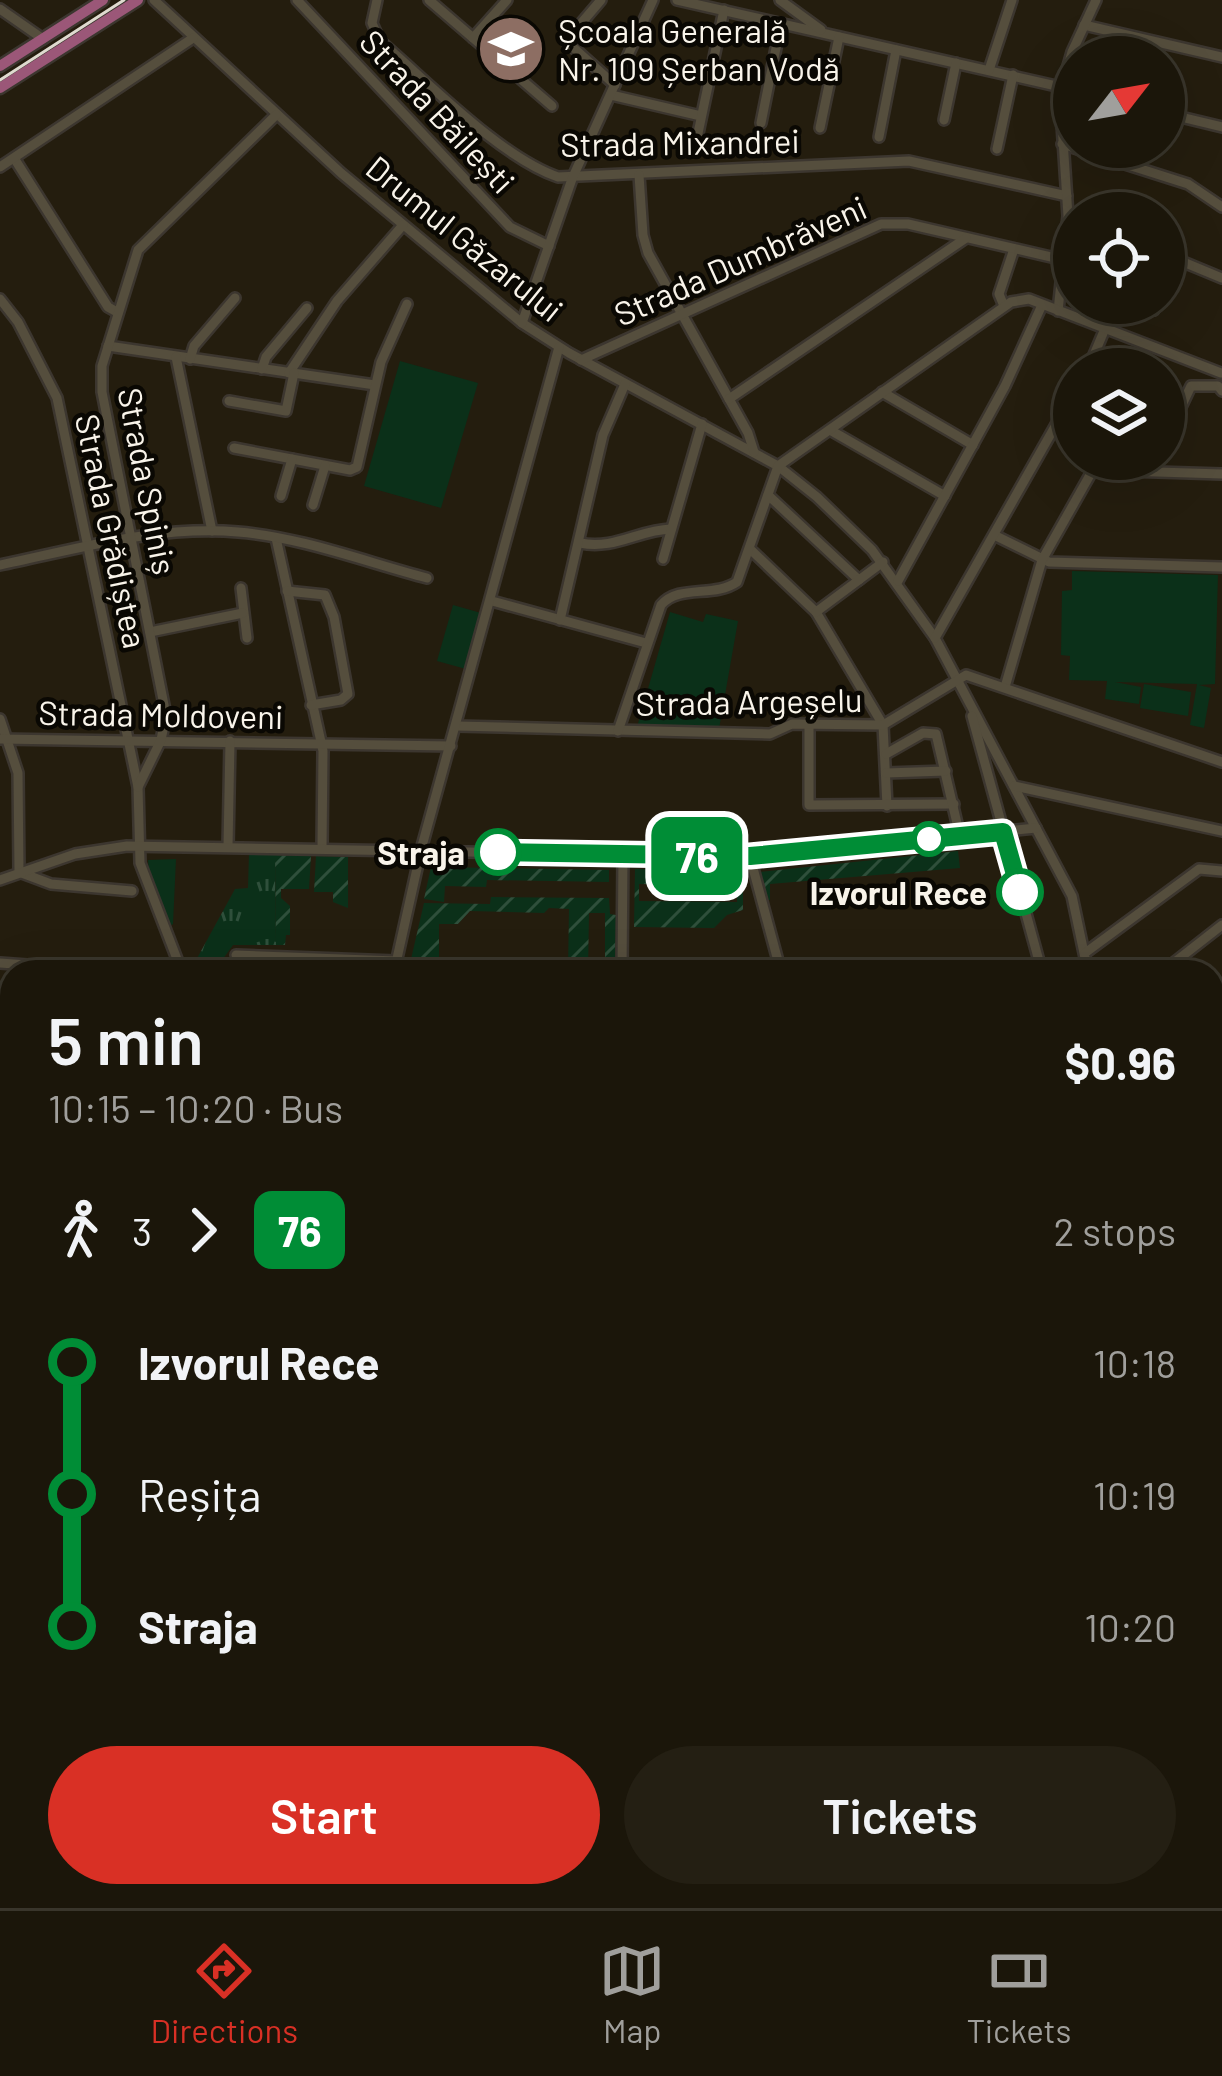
<!DOCTYPE html>
<html lang="en">
<head>
<meta charset="utf-8">
<style>
	:root { --surface:#1b160a; --page:#241f13; --text:#f1f3f6; --muted:#a09f9c; --line:#39352b; --accent:#d93025 }
	body { margin:0; font-family:Barlow,sans-serif; background:var(--page); color:var(--text); height:100vh; display:flex; flex-direction:column; font-size:45px; white-space:nowrap }
	* { box-sizing:border-box; margin:0 }
	p { font-size:39px; color:var(--muted) }
	.icon { flex:none; width:66px; height:66px; fill:none; stroke:currentColor; stroke-width:2; stroke-linecap:round; stroke-linejoin:round }
	.map { position:relative; flex:1; overflow:hidden }
	.drawer { position:absolute; left:0px; top:960px; width:1224px; height:948px; display:flex; flex-direction:column; background:var(--surface); border-radius:36px 36px 0 0; box-shadow:0 12px 48px #0002,0 0 0 3px var(--line) }
	.drawer>* { flex:none }
	.badge { padding:0 24px; border-radius:18px; font-size:42px; line-height:78px }
	.needle { width:78px; rotate:59deg }
	.tools { position:absolute; left:1053px; top:36px; display:grid; gap:24px }
	.tools a { display:grid; place-items:center; width:132px; height:132px; border-radius:50%; background:var(--surface); box-shadow:0 12px 48px #0002,0 0 0 3px var(--line); font-size:60px }
	.map>.badge { position:absolute; translate:-50% -50%; box-shadow:0 0 0 6px #fff }
	.legs { display:flex; align-items:center; gap:18px; height:132px; padding:0 48px; font-size:39px }
	.legs p { margin-inline-start:auto }
	.summary { display:flex; align-items:center; justify-content:space-between; height:204px; padding:0 48px }
	h1 { font-size:66px; font-weight:600; line-height:90px }
	.button { display:flex; gap:24px; margin-top:auto; padding:24px 48px }
	.button a { flex:1; height:138px; border-radius:72px; background:var(--accent); color:#fff; font-size:48px; font-weight:600; line-height:138px; text-align:center }
	.button a+a { background:var(--page); color:var(--text) }
	ul { padding:0 48px; list-style:none }
	li { display:flex; align-items:center; gap:42px; height:132px; font-size:45px }
	li i { display:grid; place-items:center; width:18px; height:100%; margin:0 15px; background:currentColor }
	li i::after { content:''; width:30px; height:30px; margin:-15px; border:9px solid; border-radius:50%; background:var(--surface) }
	li p { margin-inline-start:auto }
	li:first-child i { background:linear-gradient(#0000 50%,currentColor 0) }
	li:last-child i { background:linear-gradient(currentColor 50%,#0000 0) }
	.menu { display:flex; justify-content:space-around; align-items:center; height:168px; border-top:3px solid var(--line); background:var(--surface); font-size:33px; color:var(--muted) }
	.menu a { display:grid; justify-items:center; gap:6px }
	.menu .active { color:var(--accent) }
	.map>svg:first-child { display:block }
</style>
</head>
<body>
<div class="map">
<svg width="1222" height="1908" viewBox="0 0 1222 1908">
	<defs>
		<pattern id="grass-tufts" width="24" height="20" patternUnits="userSpaceOnUse" patternTransform="scale(3)"><rect width="24" height="20" fill="#0b3019"/><path d="M3 7l-1-3M5 7V3M7 7l1-3M15 17l-1-3M17 17v-4M19 17l1-3" fill="none" stroke="#2f4f3b"/></pattern>
		<pattern id="garden-furrows" width="10" height="10" patternUnits="userSpaceOnUse" patternTransform="scale(3)"><rect width="10" height="10" fill="#0b3019"/><path d="M-1 1l2-2M0 10L10 0M9 11l2-2" fill="none" stroke="#2f4f3b"/></pattern>
	</defs>
	<rect width="100%" height="100%" fill="#241d0e"/>
	<path fill="url(#grass-tufts)" d="M249,854L275,855L276,945H233L220,963L195,962L235,889L248,888Z"/>
	<g fill="#0b3019">
		<path d="M400,361L478,383L441,508L364,486Z"/>
		<path d="M1072,571L1218,575L1215,684L1199,685L1211,688L1204,728L1190,725L1197,684L1115,682L1141,687L1139,704L1105,699L1107,681L1069,680L1070,656L1061,655L1062,591L1072,590Z"/>
		<path d="M453,605L481,613L466,669L437,661Z"/>
		<path d="M670,612L703,622L706,614L738,621L719,729L637,727Z"/>
		<path d="M1144,684L1191,692L1188,716L1140,708Z"/>
		<path d="M176,859L173,924L170,926L149,873L148,860Z"/>
		<path d="M12,1558V1701L0,1703V1561Z"/>
	</g>
	<g fill="url(#garden-furrows)" fill-rule="evenodd">
		<path d="M958,851L960,868L770,884V900H766L760,872Z"/>
		<path d="M275,855L311,856L309,889H281V898L290,906V935H286L285,945H276Z"/>
		<path d="M316,856L348,857V908L333,902V892H314Z"/>
		<path d="M431,867L609,870V882L487,880L486,887L445,886L444,902L424,899Z"/>
		<path d="M635,869L743,871V910L727,915L714,928L634,927ZM639,884L737,886V902L639,901Z"/>
		<path d="M491,897L609,898L610,914L616,915L615,972H605V913H589L588,972H568L569,909L549,908L544,913L470,911L458,924H439V972H408L424,903L490,904Z"/>
	</g>
	<g fill="none" stroke-linecap="round" stroke-linejoin="round">
		<g stroke="#3c362f" stroke-width="14">
			<g id="minor">
				<path d="M154,0L341,173L522,323L569,353L778,466L817,497L872,550L935,638L1072,896L1088,972"/>
				<path d="M297,0L510,227L549,246"/>
				<path d="M377,0L372,23L380,41C428,82 500,157 558,177L909,161L1067,196"/>
				<path d="M429,0L552,106"/>
				<path d="M601,0L566,41L615,85"/>
				<path d="M677,0L1074,90"/>
				<path d="M780,0L821,30"/>
				<path d="M0,9L43,39"/>
				<path d="M1084,25L1222,57"/>
				<path d="M473,38L507,0"/>
				<path d="M989,70L1012,0"/>
				<path d="M611,95L701,116"/>
				<path d="M1164,113L1222,127"/>
				<path d="M944,120L956,63"/>
				<path d="M761,123L781,23"/>
				<path d="M820,128L839,37"/>
				<path d="M879,137L896,50"/>
				<path d="M697,138L724,10"/>
				<path d="M1062,144L1188,184L1222,207"/>
				<path d="M997,149L1013,75"/>
				<path d="M14,158L108,307L117,312"/>
				<path d="M0,167L193,38"/>
				<path d="M639,175L643,235L648,253L748,433L754,452"/>
				<path d="M1164,254L1222,278"/>
				<path d="M1164,289L1178,260"/>
				<path d="M0,299L18,322L57,398L138,787L140,863L182,972"/>
				<path d="M1004,306L999,294L1014,249"/>
				<path d="M1154,310L1157,303"/>
				<path d="M1058,311L1068,216L1060,94L1072,52L1096,0"/>
				<path d="M522,323L572,179L653,0"/>
				<path d="M108,346L375,385"/>
				<path d="M176,357L212,531"/>
				<path d="M190,359L194,346L235,298"/>
				<path d="M581,360L881,224H908L1064,260"/>
				<path d="M262,369L266,357L307,308"/>
				<path d="M1088,369L1104,331"/>
				<path d="M289,373L337,301L403,225"/>
				<path d="M882,392L973,445"/>
				<path d="M729,399L966,238"/>
				<path d="M229,401L286,411L294,373"/>
				<path d="M1164,425L1172,426L1191,386H1218L1222,391"/>
				<path d="M830,430L945,496"/>
				<path d="M234,448L350,470L357,467L381,362L407,304"/>
				<path d="M1093,470L1222,474"/>
				<path d="M768,495L859,580"/>
				<path d="M281,496L292,459"/>
				<path d="M313,505L325,466"/>
				<path d="M994,535L1049,562L1222,567"/>
				<path d="M276,538L323,751L322,848"/>
				<path d="M580,543C615,550 638,530 671,529"/>
				<path d="M750,549L816,612L883,725L887,806"/>
				<path d="M663,559L702,424"/>
				<path d="M0,565C77,549 158,525 238,532C301,537 366,562 427,578"/>
				<path d="M898,581L1005,386L1042,305"/>
				<path d="M241,588L247,638"/>
				<path d="M287,591L325,595L334,617L348,694L341,700L311,705"/>
				<path d="M492,601L646,643"/>
				<path d="M816,612L883,562"/>
				<path d="M560,620L603,435L625,384"/>
				<path d="M150,632L243,613"/>
				<path d="M935,638L1074,393"/>
				<path d="M1005,687L1042,560L1099,459"/>
				<path d="M972,716L1042,972"/>
				<path d="M0,719L18,773L19,872L51,884L132,891"/>
				<path d="M809,725V805L954,804"/>
				<path d="M457,726L770,734L792,724L883,725L966,675L1222,762"/>
				<path d="M618,731L661,605C679,584 714,598 737,582L778,466L1011,302L1029,299L1221,373"/>
				<path d="M0,739L451,746"/>
				<path d="M886,754L923,733L936,734L960,836"/>
				<path d="M886,773L946,771"/>
				<path d="M1014,786L1222,831"/>
				<path d="M138,787L161,740L166,715L102,392V366L138,250L276,115"/>
				<path d="M228,847L230,741"/>
				<path d="M750,857L781,972"/>
				<path d="M0,880L75,854L127,846L750,857L1036,828"/>
				<path d="M1085,953L1199,869L1222,871"/>
				<path d="M236,955L396,961"/>
				<path d="M0,963L123,972"/>
				<path d="M394,972L422,846L559,347"/>
				<path d="M622,972L623,854"/>
				<path d="M1162,972L1222,925"/>
				<path d="M1212,1008L1222,1000"/>
				<path d="M1212,1158L1222,1168"/>
				<path d="M0,1202H12"/>
				<path d="M0,1315L12,1305"/>
				<path d="M0,1332L12,1371"/>
				<path d="M1212,1377L1222,1371"/>
				<path d="M1212,1499L1222,1512"/>
				<path d="M0,1528L12,1524"/>
				<path d="M1212,1578L1222,1591"/>
				<path d="M1212,1617L1222,1609"/>
				<path d="M1212,1691L1222,1684"/>
				<path d="M0,1708L12,1705"/>
				<path d="M0,1790L12,1785"/>
				<path d="M1212,1790L1222,1800"/>
				<path d="M0,1875L12,1868"/>
				<path d="M321,1896L322,1908"/>
				<path d="M900,1896L908,1908"/>
				<path d="M1100,1896L1107,1908"/>
				<path d="M115,1908L135,1896"/>
				<path d="M498,1908L506,1896"/>
				<path d="M653,1908L687,1898L737,1908"/>
				<path d="M798,1908L818,1896"/>
				<path d="M1123,1908L1222,1902"/>
			</g>
		</g>
		<g stroke="#3c362f" stroke-width="15">
			<g id="major">
				<path d="M0,66L103,0"/>
				<path d="M0,88L138,0"/>
				<path d="M1212,1280L1222,1273"/>
				<path d="M1212,1294L1222,1288"/>
				<path d="M1212,1411L1222,1423"/>
				<path d="M193,1908L213,1896"/>
				<path d="M220,1908L240,1896"/>
			</g>
		</g>
		<use href="#minor" stroke="#554e3d" stroke-width="9"/>
		<use href="#major" stroke="#9b5778" stroke-width="10"/>
		<path stroke="#dfdacf" stroke-width="3" d="M0,80L124,0"/>
	</g>
	<g fill="none" stroke-linecap="round" stroke-linejoin="round">
		<g stroke="#fff" stroke-width="27">
			<path id="line-1" d="M498,852L750,856L1003,832L1020,892"/>
		</g>
		<use href="#line-1" stroke="#008d36" stroke-width="18"/>
	</g>
	<defs>
		<g id="university-disc" transform="scale(3.45)"><circle r="9.5" fill="#8d6e63" stroke="#0a0803"/><path d="M0-5L7-2L0 1L-7-2ZM-4 1L0 2.5L4 1V4Q0 6-4 4Z" fill="#fff"/></g>
	</defs>
	<g fill-rule="evenodd">
		<use href="#university-disc" x="511" y="49"/>
	</g>
	<g fill="#fff" stroke="#008d36" stroke-width="6">
		<circle cx="929" cy="839" r="15"/>
		<circle cx="498" cy="852" r="21"/>
		<circle cx="1020" cy="892" r="21"/>
	</g>
	<g text-anchor="middle" dominant-baseline="central" stroke-width="9" stroke-linejoin="round" paint-order="stroke">
		<g font-size="33" fill="#f9f4ea" stroke="#0a0803" text-anchor="start">
			<text x="558" y="30">Școala Generală<tspan x="558" dy="38">Nr. 109 Șerban Vodă</tspan></text>
		</g>
		<g font-size="33" fill="#f9f4ea" stroke="#0a0803">
			<text transform="translate(438 111) rotate(47)">Strada Băilești</text>
			<text transform="translate(680 142) rotate(-1)">Strada Mixandrei</text>
			<text transform="translate(465 238) rotate(39)">Drumul Găzarului</text>
			<text transform="translate(740 260) rotate(-24)">Strada Dumbrăveni</text>
			<text transform="translate(148 481) rotate(79)">Strada Spiniș</text>
			<text transform="translate(112 531) rotate(78)">Strada Grădiștea</text>
			<text transform="translate(749 701) rotate(-1)">Strada Argeșelu</text>
			<text transform="translate(161 714) rotate(1)">Strada Moldoveni</text>
		</g>
		<g font-size="33" font-weight="bold" fill="#f9f4ea" stroke="#0a0803" text-anchor="end">
			<text x="465" y="852">Straja</text>
			<text x="987" y="892">Izvorul Rece</text>
		</g>
	</g>
</svg>
<div class="tools">
<a><svg class="needle" viewBox="-14 -14 28 28"><path d="M0-13l5 13h-10z" fill="#e53935"/><path d="M0 13l5-13h-10z" fill="#a09f9c"/></svg></a>
<a><svg class="icon" aria-label="locate" viewBox="0 0 24 24"><circle cx="12" cy="12" r="6"/><path d="M12 2v4M12 18v4M2 12h4M18 12h4"/></svg></a>
<a><svg class="icon" aria-label="layers" viewBox="0 0 24 24"><path d="M12 4l9 5-9 5-9-5zM3 14l9 5 9-5"/></svg></a>
</div>
<b class="badge" style="left:697px;top:856px;background:#008d36;color:#fff">76</b>
<section class="drawer">
<div class="summary"><div><h1>5 min</h1><p>10:15 – 10:20 · Bus</p></div><b>$0.96</b></div>
<div class="legs"><svg class="icon" aria-label="walk" viewBox="0 0 24 24"><circle cx="13" cy="4" r="2"/><path d="M13 8l-2 6 4 7M11 14l-3 7M7 12l3-4h3l4 4"/></svg>3<svg class="icon" aria-label="forward" viewBox="0 0 24 24"><path d="M9 5l7 7-7 7"/></svg><b class="badge" style="background:#008d36;color:#fff">76</b><p>2 stops</p></div>
<ul>
<li><i style="color:#008d36"></i><b>Izvorul Rece</b><p>10:18</p></li>
<li><i style="color:#008d36"></i><span>Reșița</span><p>10:19</p></li>
<li><i style="color:#008d36"></i><b>Straja</b><p>10:20</p></li>
</ul>
<div class="button"><a>Start</a><a>Tickets</a></div>
</section>
</div>
<nav class="menu">
<a class="active"><svg class="icon" aria-label="directions" viewBox="0 0 24 24"><path d="M12 3l9 9-9 9-9-9zM9 14v-3h6M13 9l2 2-2 2"/></svg>Directions</a>
<a><svg class="icon" aria-label="map" viewBox="0 0 24 24"><path d="M3 6l6-2 6 2 6-2v14l-6 2-6-2-6 2zM9 4v14M15 6v14"/></svg>Map</a>
<a><svg class="icon" aria-label="tickets" viewBox="0 0 24 24"><path d="M3 7h18v10H3zM15 7v10"/></svg>Tickets</a>
</nav>
</body>
</html>
